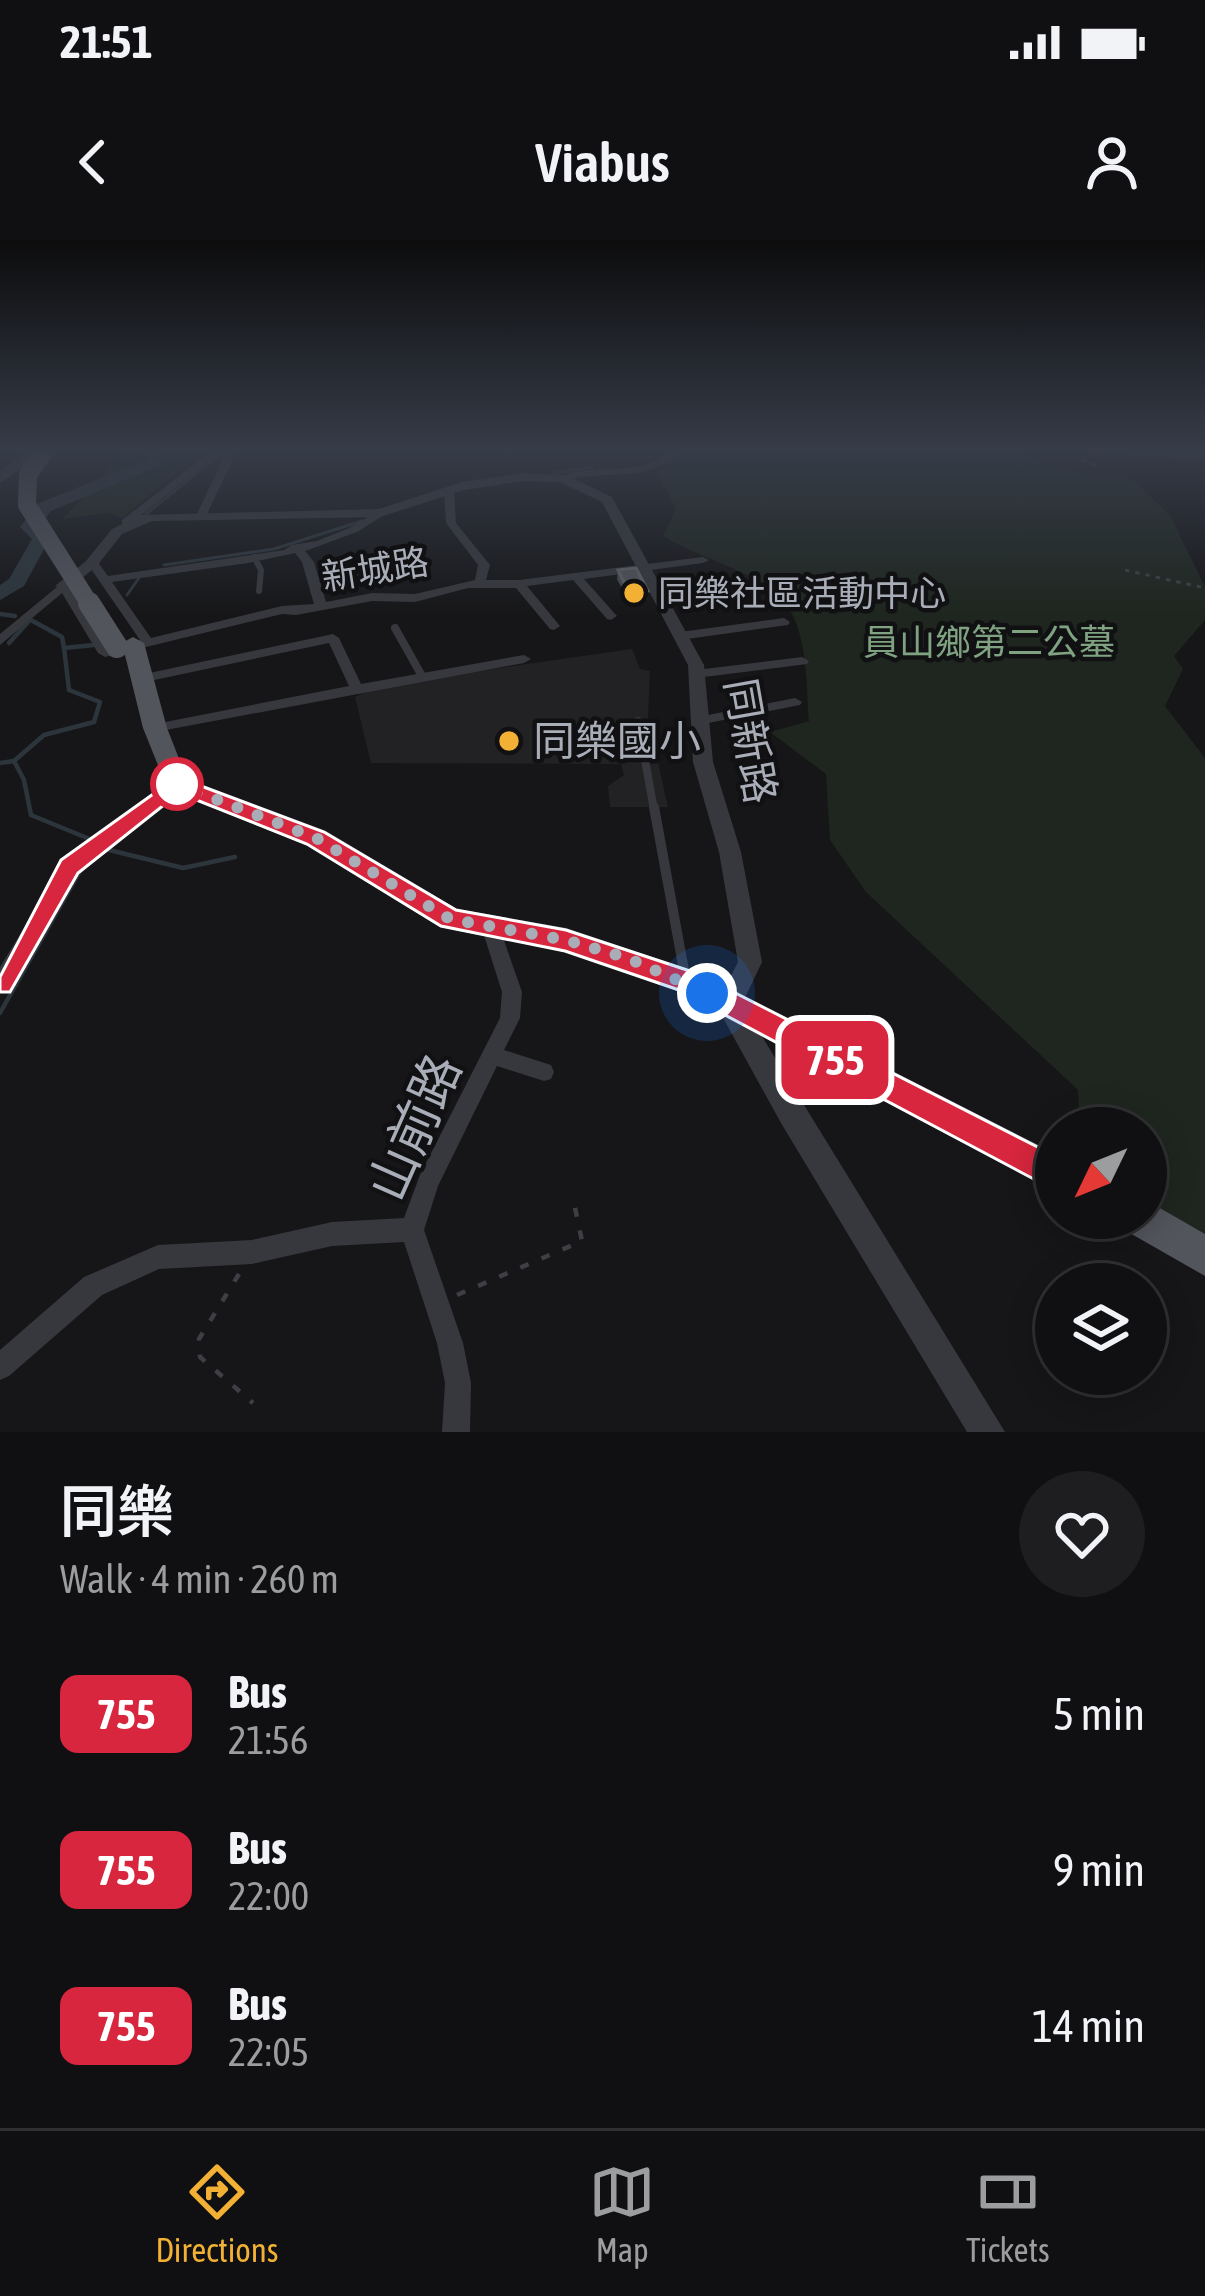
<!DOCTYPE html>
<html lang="en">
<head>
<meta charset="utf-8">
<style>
	:root { --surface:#101012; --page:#1e1e20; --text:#f1f3f6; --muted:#9c9d9f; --line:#303032; --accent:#f2b134 }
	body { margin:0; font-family:"Asap Condensed","Noto Sans TC",sans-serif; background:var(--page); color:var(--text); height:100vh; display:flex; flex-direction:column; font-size:45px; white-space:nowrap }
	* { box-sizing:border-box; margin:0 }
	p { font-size:39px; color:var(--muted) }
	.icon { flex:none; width:66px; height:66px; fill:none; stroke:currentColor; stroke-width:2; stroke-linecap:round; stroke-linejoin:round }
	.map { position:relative; height:1192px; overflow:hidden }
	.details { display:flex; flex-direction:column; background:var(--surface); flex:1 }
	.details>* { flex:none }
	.badge { padding:0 24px; border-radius:18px; font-size:42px; line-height:78px }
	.needle { width:78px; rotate:227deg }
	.controls { position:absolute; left:1035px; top:867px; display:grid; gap:24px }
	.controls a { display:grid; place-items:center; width:132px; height:132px; border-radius:50%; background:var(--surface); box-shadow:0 6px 30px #0003,0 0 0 3px var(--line); font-size:60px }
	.you { position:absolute; width:60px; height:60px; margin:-30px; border:9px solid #fff; border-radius:50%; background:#1a73e8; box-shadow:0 0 0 18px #1a73e833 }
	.map>.badge { position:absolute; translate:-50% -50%; box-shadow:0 0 0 6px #fff }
	.round { display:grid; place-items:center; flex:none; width:126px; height:126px; border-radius:63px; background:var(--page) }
	.overview { display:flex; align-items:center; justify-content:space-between; height:204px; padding:0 60px }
	h1 { font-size:57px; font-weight:600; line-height:90px }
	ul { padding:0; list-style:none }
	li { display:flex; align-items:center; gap:36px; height:156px; padding:0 60px }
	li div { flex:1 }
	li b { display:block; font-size:45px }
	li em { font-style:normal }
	li .badge { min-width:132px; font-weight:700; text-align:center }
	.status { display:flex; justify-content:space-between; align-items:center; height:84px; padding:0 60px; background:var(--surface); direction:ltr }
	.status svg { height:33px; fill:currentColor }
	header { display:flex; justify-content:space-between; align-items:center; height:156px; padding:0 60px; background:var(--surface); font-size:54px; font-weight:600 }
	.dock { display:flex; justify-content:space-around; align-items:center; height:168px; border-top:3px solid var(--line); background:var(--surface); font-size:33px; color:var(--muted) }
	.dock a { display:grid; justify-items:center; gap:6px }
	.dock .active { color:var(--accent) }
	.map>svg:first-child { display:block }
</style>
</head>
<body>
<div class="status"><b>21:51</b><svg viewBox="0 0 49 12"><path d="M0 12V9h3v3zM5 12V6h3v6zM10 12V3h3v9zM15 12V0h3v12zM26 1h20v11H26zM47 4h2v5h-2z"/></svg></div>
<header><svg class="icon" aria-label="back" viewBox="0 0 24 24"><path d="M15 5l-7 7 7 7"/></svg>Viabus<svg class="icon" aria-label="person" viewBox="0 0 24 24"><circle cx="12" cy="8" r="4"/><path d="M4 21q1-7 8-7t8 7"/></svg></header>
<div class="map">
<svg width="1205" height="1192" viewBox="0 0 1205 1192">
	<rect width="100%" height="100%" fill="#161618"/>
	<path fill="#222225" d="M632,409L640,429L650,431L648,478L668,567H610L608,546L624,535L621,524L371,523L355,457L381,445Z"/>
	<g fill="#1e261f">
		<path d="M107,209H206L122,278L108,273L63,279L125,211Z"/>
		<path d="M683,209H999L1094,236L1133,240L1170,275L1205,347V380L1174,416L1183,429L1165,466L1205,518V996L1146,959V888H1080L1078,850L866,652L830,600L826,534L770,492L809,481C806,441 809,376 772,350C741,327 697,317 663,296L676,269L657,233Z"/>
	</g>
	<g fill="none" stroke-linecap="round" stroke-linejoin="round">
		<g stroke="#2c353c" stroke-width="3">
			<path d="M0,233L34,209"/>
			<path d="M555,233L593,227"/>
			<path d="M146,274L226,209"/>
			<path d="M164,325L274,309L362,281"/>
			<path d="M127,355L141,335"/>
		</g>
		<g stroke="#2c353c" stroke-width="4.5">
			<path d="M0,374L15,376"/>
			<path d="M29,379L62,397L64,408"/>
			<path d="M9,403L29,381"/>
			<path d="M14,521L24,540L31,575L92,600"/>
			<path d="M0,523L14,521L44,495L94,482L100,462L69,450L64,408L94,405"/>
			<path d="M0,773L80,631L105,609L183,628L235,617"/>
		</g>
		<path fill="#2c353c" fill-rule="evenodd" d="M143,209H157L161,225L51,271L39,286L50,298L24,346L0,360V345L9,339L32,299L20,287L39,263L147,220Z"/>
		<g stroke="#3d3f44" stroke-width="3" stroke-dasharray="4.5 6" stroke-linecap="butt">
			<path d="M1082,220L1099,226"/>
			<path d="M1125,330L1205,348"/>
		</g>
		<g stroke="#3d3f44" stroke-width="4.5" stroke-dasharray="9 14" stroke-linecap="butt">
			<path d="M239,1034L199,1099L200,1117L253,1163"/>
			<path d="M457,1055L582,1001L574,963"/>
		</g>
		<g stroke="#37383d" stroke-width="6">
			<path d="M254,317L261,330L259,351"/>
			<path d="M316,342L353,333"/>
		</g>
		<g stroke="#37383d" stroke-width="8">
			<path d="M395,388L422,436"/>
			<path d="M638,481L654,570"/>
		</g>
		<path stroke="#37383d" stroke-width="10" d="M654,567L685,736"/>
		<g fill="#37383d" fill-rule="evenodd">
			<path d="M214,209H224L130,284H122V280Z"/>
			<path d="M228,209H238L206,276L197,278L196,276Z"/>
			<path d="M671,209H681C651,245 603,229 562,241L557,238C593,220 642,241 671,209Z"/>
			<path d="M1078,209H1119L1205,214V220L1083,212Z"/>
			<path d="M31,214L39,216L0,243V235Z"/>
			<path d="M449,248L454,251L456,283L490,325L486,340H519L703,317L709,320L703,323L584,339L617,376L611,380L607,379L573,340L527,346L560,386L554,390L550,389L516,348H468L415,362L372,361L296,375L282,374L105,417L98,413L62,353L0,405V394L63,342L67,343L109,408L140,400L87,323L89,321H97L108,336L284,310L292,305L317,301L349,288L380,270L385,273L384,275L357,292L305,311L314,322L326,362L372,353L415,354L475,340L478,325L446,283L444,251ZM295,313L302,322L314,364L282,366L151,398L112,342L248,323Z"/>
			<path d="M755,346L761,350L759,353L661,365L655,361L661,357Z"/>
			<path d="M784,378L790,382L788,385L680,400L674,396L680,392Z"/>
			<path d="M333,394L339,398L361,444L524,415L531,419L524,423L155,492L148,488L155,484L349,446L329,403L140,443L133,439L140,435Z"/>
			<path d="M802,417L809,421L807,424L696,438L689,434L696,430Z"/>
			<path d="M795,458L802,462L800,465L698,485L691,481L698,477Z"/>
			<path d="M177,539L185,544L182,548L76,631L7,750L0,752V727L64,623Z"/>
			<path d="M491,682L497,684L500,689L522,752L520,778L504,810L551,825L554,832L551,839L544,841L497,826L438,946L424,990L463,1103L471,1143L470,1192H442L445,1143L437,1103L404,1002L332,1006L252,1024L159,1029L102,1055L9,1136L0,1140V1110L84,1037L158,1005L252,1000L332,982L404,978L420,935L500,778L502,752L482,689L485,684Z"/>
		</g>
		<path fill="#37383d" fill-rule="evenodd" d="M524,233L566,235L612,257L704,425L713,522L741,612L762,722L742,764L1005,1192H967L781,883L716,765L738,722L719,612L693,522L688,425L602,262L560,242L524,241L464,250L380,277L152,281L122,294L96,327L68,349L55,346L86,321L112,289L141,275L379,269L462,242Z"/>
		<g fill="#53555c" fill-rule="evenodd">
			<path d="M133,397L144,403L167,488L187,539L326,591L457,669L566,688L697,732L1056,914V952L675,750L565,712L440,687L306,605L168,550L143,488L122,403Z"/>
			<path d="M1146,960L1205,994V1036L1128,992L1123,978H1146Z"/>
		</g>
		<path stroke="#53555c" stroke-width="18" d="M47,209L28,234L27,265L91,366"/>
		<path stroke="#53555c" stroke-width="22" d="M89,363L117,407"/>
	</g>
	<path fill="#47494d" d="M618,330L648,351L647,360L629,362L617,339Z"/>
	<path fill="#2f3033" d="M648,351L647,360L629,362V353Z"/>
	<path fill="#525359" stroke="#5f6168" stroke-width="3" d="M636,328L648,351L629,353L618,330Z"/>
	<linearGradient id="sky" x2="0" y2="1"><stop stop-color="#0c0c0d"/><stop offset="0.56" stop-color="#363c48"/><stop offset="1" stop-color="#363c48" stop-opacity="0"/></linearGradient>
	<rect width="1205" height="375" fill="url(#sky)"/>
	<path fill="#d7263d" stroke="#fff" stroke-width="3" d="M177,537L324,592L456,670L566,690L696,733L1067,922L1072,934L1067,945L1056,949L1045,945L676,749L565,711L441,686L307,604L179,553L78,633L10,752H0V737L61,620Z"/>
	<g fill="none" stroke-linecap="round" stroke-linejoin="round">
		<path stroke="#a8adb8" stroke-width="12" stroke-dasharray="0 21.6" d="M177,544L316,598L450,679L566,700L627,718L707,753"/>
	</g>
	<g fill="#f2b134" stroke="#111113" stroke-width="4.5">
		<circle cx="634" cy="353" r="12"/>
		<circle cx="509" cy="501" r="12"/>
	</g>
	<circle fill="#fff" stroke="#d7263d" stroke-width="6" cx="177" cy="544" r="24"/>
	<g text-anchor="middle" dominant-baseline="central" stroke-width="9" stroke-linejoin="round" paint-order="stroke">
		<g font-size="36" fill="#a8adb8" stroke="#111113">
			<text transform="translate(375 329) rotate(-9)">新城路</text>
		</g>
		<g font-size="36" fill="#a8adb8" stroke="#111113" text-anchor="start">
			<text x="658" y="353">同樂社區活動中心</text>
		</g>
		<g font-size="36" fill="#7fa381" stroke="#111113">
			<text x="989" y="402">員山鄉第二公墓</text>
		</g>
		<g font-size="42" fill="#a8adb8" stroke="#111113" text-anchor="start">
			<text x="533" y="501">同樂國小</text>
		</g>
		<g font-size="42" fill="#a8adb8" stroke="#111113">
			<text transform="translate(751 501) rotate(80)">同新路</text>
		</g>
		<g font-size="51" fill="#a8adb8" stroke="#111113">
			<text transform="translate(414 887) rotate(-66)">山前路</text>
		</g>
	</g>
</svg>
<div class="controls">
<a><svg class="needle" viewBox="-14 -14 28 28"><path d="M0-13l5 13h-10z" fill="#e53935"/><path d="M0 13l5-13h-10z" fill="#9c9d9f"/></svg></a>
<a><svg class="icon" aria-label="layers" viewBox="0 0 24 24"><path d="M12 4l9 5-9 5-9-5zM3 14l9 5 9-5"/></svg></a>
</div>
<div class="you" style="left:707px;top:753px"></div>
<b class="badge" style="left:835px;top:820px;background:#d7263d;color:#fff">755</b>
</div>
<section class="details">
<div class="overview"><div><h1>同樂</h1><p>Walk · 4 min · 260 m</p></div><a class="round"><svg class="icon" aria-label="heart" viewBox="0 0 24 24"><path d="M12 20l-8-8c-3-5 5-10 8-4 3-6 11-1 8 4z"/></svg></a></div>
<ul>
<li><span class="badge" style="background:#d7263d;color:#fff">755</span><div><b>Bus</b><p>21:56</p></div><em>5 min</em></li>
<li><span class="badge" style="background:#d7263d;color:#fff">755</span><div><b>Bus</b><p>22:00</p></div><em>9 min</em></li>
<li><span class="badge" style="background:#d7263d;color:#fff">755</span><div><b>Bus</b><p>22:05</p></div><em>14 min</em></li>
</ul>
</section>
<nav class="dock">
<a class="active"><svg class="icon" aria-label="directions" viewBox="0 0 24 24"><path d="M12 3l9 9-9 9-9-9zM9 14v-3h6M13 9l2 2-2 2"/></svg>Directions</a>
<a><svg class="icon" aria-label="map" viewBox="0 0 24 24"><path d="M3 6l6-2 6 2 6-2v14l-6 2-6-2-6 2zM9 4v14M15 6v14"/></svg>Map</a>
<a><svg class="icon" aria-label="tickets" viewBox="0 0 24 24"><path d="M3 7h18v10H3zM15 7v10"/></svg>Tickets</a>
</nav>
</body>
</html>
